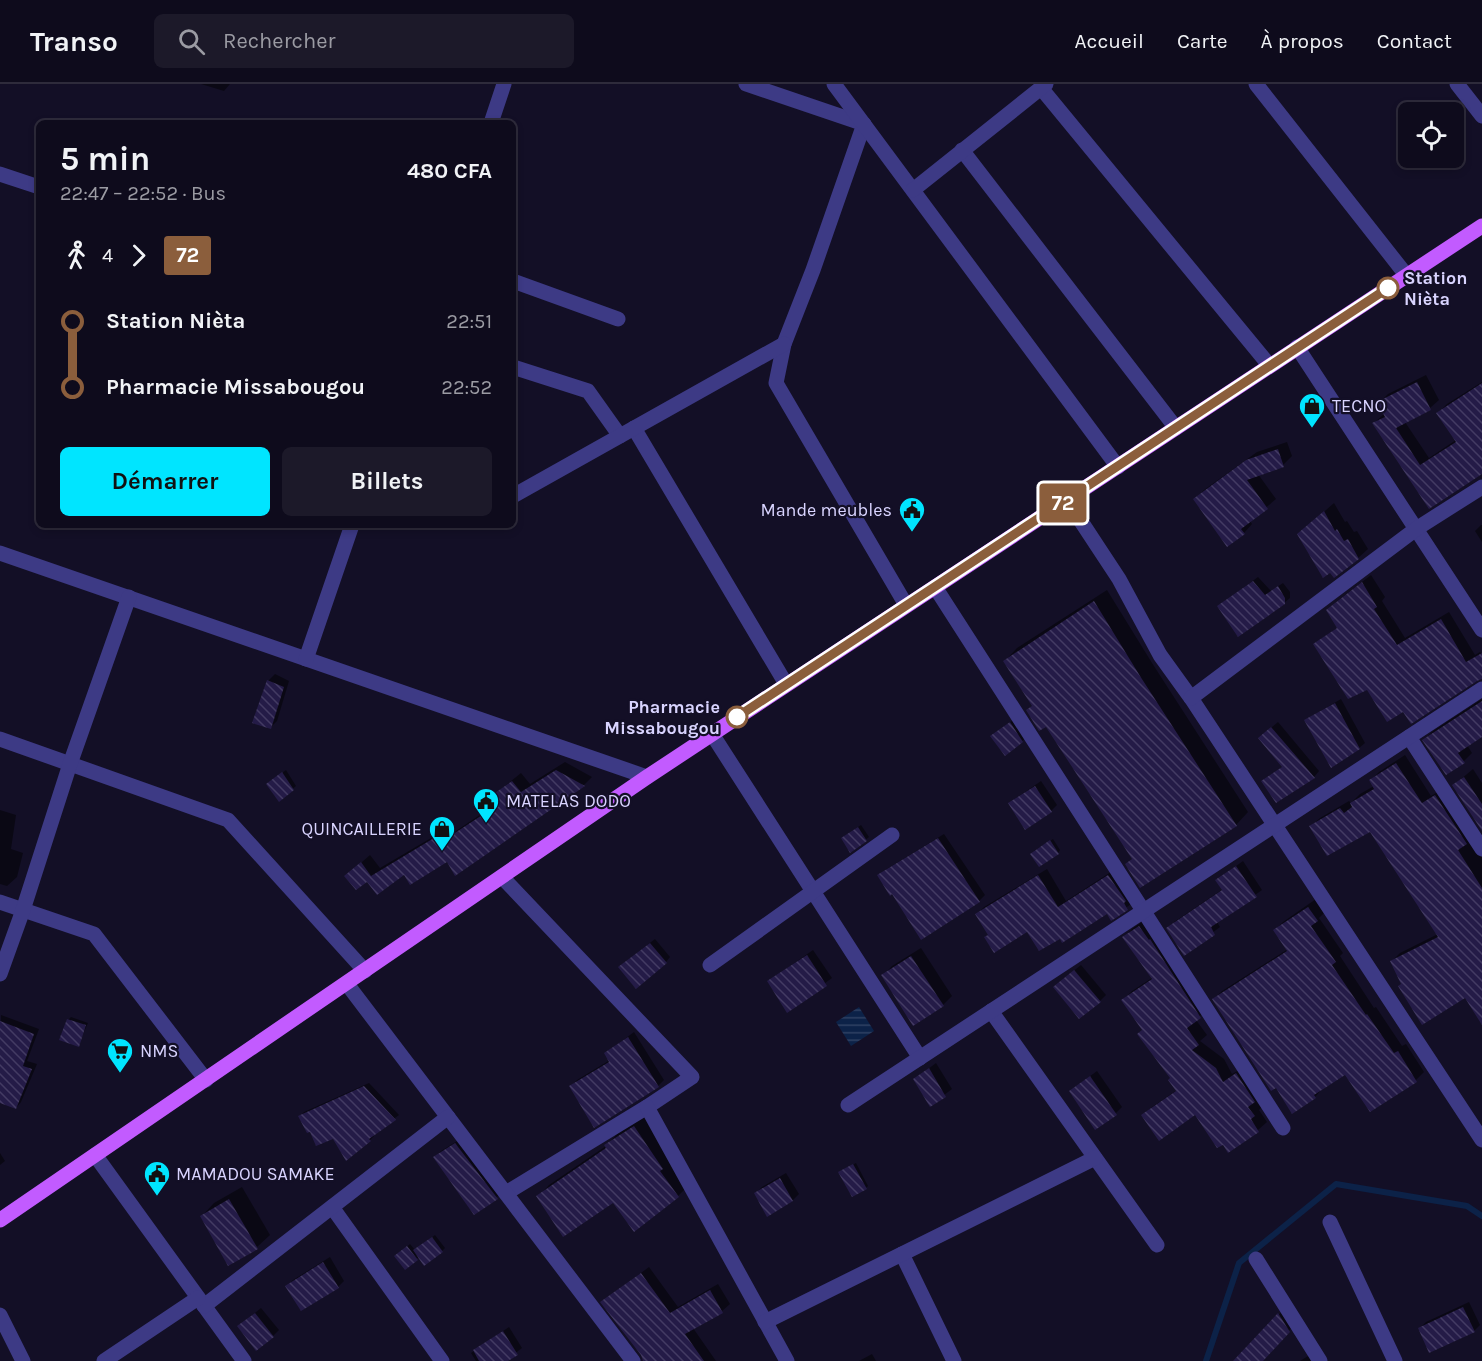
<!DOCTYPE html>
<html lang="fr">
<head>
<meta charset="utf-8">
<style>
	:root { --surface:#0e0b1c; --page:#1c1929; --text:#f1f3f6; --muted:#9b9ba3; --line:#2e2b3b; --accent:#00e5ff }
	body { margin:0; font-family:Karla,sans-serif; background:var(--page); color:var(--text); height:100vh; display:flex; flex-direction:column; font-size:22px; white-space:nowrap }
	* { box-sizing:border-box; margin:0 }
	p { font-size:20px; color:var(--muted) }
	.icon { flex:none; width:33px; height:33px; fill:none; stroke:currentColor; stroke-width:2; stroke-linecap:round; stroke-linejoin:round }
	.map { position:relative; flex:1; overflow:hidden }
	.sheet { position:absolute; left:36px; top:36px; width:480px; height:408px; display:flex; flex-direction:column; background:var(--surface); border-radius:9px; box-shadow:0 3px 9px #0003,0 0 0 2px var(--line) }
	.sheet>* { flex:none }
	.badge { padding:0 12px; border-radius:4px; font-size:21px; line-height:39px }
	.controls { position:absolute; left:1398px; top:18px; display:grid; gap:12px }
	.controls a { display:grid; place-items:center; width:66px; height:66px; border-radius:9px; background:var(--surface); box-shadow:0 3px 9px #0003,0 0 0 2px var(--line); font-size:30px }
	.map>.badge { position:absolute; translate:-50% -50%; box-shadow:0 0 0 3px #fff }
	.legs { display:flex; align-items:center; gap:9px; height:66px; padding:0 24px; font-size:20px }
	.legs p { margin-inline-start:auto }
	.head { display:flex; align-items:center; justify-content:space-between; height:102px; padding:0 24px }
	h1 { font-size:33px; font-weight:700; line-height:45px }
	.primary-button { display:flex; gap:12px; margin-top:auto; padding:12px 24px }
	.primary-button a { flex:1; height:69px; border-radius:9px; background:var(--accent); color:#111; font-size:24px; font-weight:700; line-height:69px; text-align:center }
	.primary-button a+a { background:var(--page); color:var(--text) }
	ul { padding:0 24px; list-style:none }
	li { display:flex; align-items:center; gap:21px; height:66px; font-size:22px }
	li i { display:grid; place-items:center; width:9px; height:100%; margin:0 8px; background:currentColor }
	li i::after { content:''; width:15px; height:15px; margin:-8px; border:4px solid; border-radius:50%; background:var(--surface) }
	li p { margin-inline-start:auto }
	li:first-child i { background:linear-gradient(#0000 50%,currentColor 0) }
	li:last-child i { background:linear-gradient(currentColor 50%,#0000 0) }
	header { display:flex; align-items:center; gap:36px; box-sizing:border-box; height:84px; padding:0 30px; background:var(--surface); border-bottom:2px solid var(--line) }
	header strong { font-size:28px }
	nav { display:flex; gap:33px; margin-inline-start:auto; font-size:21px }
	.search { width:420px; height:54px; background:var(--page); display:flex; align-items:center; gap:15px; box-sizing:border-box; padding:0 21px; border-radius:9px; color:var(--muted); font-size:22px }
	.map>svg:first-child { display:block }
</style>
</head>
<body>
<header>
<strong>Transo</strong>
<div class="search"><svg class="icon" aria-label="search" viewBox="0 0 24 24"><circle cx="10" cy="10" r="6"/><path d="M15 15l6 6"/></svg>Rechercher</div>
<nav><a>Accueil</a><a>Carte</a><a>À propos</a><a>Contact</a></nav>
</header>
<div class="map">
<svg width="1482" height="1277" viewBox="0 0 1482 1277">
	<defs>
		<pattern id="water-rules" width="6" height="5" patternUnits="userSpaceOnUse" patternTransform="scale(1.5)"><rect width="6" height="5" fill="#0c2248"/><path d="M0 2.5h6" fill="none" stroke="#2f4163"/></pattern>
		<pattern id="building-back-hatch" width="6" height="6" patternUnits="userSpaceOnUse" patternTransform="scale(1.5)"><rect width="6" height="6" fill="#241b47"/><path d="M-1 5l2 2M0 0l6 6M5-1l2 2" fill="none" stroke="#433b63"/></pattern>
	</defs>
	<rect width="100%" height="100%" fill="#130f26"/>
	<path fill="url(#water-rules)" d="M859,923L874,947L851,962L836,938Z"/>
	<g fill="#0007">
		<path d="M201,0H230L224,7Z"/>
		<path d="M1426,291L1439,316L1430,324L1405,338L1429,374L1456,356L1438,329L1447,320L1482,298V388L1429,423L1374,339L1385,329L1379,319L1388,310Z"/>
		<path d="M1287,358L1292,372L1283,381L1258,390L1276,415L1250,437L1252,440L1244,449L1195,415L1204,406L1257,368Z"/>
		<path d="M1334,419L1345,438L1347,437L1354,448L1357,447L1368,465L1358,474L1331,487L1309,441Z"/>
		<path d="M1481,441H1482V458L1475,447Z"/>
		<path d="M1371,491L1385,513L1382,517L1405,554L1449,528L1475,571L1480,568L1482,570V595L1403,626L1367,604L1315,560L1338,543L1336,518Z"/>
		<path d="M1258,493L1271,507L1283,499L1290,508V514L1284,519L1219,522Z"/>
		<path d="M1107,506L1152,579L1248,728L1236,741L1127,780L1133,774L1005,577L1017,564Z"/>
		<path d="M275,590L289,597L277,637L271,643L254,638L269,596Z"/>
		<path d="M1341,615L1365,659L1359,664L1306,637L1312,632Z"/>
		<path d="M1482,615V651L1467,661L1472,669L1464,677L1424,656L1433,647Z"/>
		<path d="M1017,633L1029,651L1022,657L992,652Z"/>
		<path d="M1278,638L1319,687L1314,693L1263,697L1284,682L1265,649Z"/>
		<path d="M1405,671L1431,712L1444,704L1482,762V938L1466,912L1403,899L1392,877L1400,869L1438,850L1370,746L1311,742L1320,734L1349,717L1351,719L1360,710L1374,702L1371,696L1379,688Z"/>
		<path d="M565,678L592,693L584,701L456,790L448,776L404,789L367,796L346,792L370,771L380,784L443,747L447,753L499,718L494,711L521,689L530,700Z"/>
		<path d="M1473,685L1482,699V745L1454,701Z"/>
		<path d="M286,686L296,702L279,716L270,698Z"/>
		<path d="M1041,697L1057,721L1051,727L1009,719Z"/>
		<path d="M0,726L16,731L11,765L23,769L17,793L7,802L0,800Z"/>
		<path d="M861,741L869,753L851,767L845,752Z"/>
		<path d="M944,750L985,811L979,817L922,854L893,808L879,791L885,786Z"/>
		<path d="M1053,755L1060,766L1058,769L1034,767Z"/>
		<path d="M1243,777L1262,806L1217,838L1220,843L1184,870L1174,838L1223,805L1217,796Z"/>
		<path d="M1117,784L1135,817L1112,834L1107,828L1060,853L1028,846L989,850L977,830L984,823L1047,785L1066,817Z"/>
		<path d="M1316,815L1325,828L1319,834L1343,869L1340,872L1374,924L1376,923L1402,962L1406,960L1424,988L1416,996L1370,1026L1346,989L1323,1004L1315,1013L1214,915L1222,907L1288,865L1275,846L1283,838Z"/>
		<path d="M1148,834L1208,924L1196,936L1207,951L1200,957L1224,975L1232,990L1246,982L1263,1022L1259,1026L1267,1038L1258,1046L1229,1066L1196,1029L1143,1032L1152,1023L1177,1006L1144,946L1123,916L1132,907L1152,894L1124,853L1133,844Z"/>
		<path d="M655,855L670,873L666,878H625Z"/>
		<path d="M921,864L952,912L943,921L883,892L892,882Z"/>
		<path d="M813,866L832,894L788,926L769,897Z"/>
		<path d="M1081,881L1106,911L1100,917L1061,897Z"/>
		<path d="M1,931L39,945L27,977L37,980L21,1018L16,1024L0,1018Z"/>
		<path d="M71,933L88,939L78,961L68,936Z"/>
		<path d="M634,948L664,996L658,1002H571L577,996L610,976L606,969Z"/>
		<path d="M936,979L952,1005L931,1021L915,995Z"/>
		<path d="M1097,987L1122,1023L1116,1029L1070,1007Z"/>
		<path d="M369,999L399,1031L373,1050L374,1052L370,1056L346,1075L333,1053L310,1046L300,1032L304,1028Z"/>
		<path d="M647,1031L690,1100L678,1112L635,1146L613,1117L538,1113L549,1101L606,1062L618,1049Z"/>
		<path d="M462,1054L503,1107L497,1113L435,1073L441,1067Z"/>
		<path d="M0,1069L5,1077L0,1081Z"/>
		<path d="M856,1079L868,1102L866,1104L843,1086Z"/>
		<path d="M786,1089L799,1110L793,1116L768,1131L756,1109L762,1103Z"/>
		<path d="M242,1103L270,1151L257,1163L202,1132L214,1119Z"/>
		<path d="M435,1151L445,1164L442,1167L419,1173L406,1184L396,1173L410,1160L415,1166Z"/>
		<path d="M330,1173L344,1197L338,1203L287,1202L293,1196Z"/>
		<path d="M649,1183L678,1223L718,1200L730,1220L722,1227L693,1244L716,1277H647L602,1218Z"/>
		<path d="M1469,1218L1480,1241L1474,1247L1420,1244L1426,1238Z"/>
		<path d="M261,1224L279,1246L273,1252L239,1242Z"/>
		<path d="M1285,1224L1295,1240L1262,1277H1248L1243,1269Z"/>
		<path d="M509,1243L522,1264L505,1277H476L471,1269Z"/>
		<path d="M1313,1269L1319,1277H1300Z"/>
		<path d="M872,1270L876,1277H859Z"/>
	</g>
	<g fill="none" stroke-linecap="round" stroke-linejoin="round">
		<path stroke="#0c2248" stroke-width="6" d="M1206,1277L1239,1179L1336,1100L1467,1122L1482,1132"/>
	</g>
	<g fill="url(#building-back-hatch)">
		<path d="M1417,298L1431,326L1396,344L1420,381L1456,358L1436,329L1482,299V390L1429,425L1372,339L1385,333L1377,318Z"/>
		<path d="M1278,365L1284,383L1247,396L1268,425L1241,445L1245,450L1227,463L1193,415L1246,376Z"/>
		<path d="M1324,427L1335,447L1337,445L1344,457L1348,455L1359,475L1334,494L1330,489L1323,494L1297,450Z"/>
		<path d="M1253,497L1265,511L1278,502L1285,514V520L1238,553L1217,522Z"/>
		<path d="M1362,498L1377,523L1374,525L1397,561L1441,535L1466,578L1482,569V595L1477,597L1411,640L1403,628L1387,638L1367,606L1348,615L1313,560L1337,544L1326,526Z"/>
		<path d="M1094,517L1140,592L1237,742L1140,804L1125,780L1132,775L1046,643L1039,647L1026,626L1032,622L1003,577Z"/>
		<path d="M267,596L284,603L271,645L252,639Z"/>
		<path d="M1482,617V653L1458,669L1465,679L1446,691L1422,656Z"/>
		<path d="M1335,619L1360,665L1331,684L1304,636Z"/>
		<path d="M1010,638L1023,658L1005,672L990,652Z"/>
		<path d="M1271,643L1315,694L1276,719L1261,697L1282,683L1258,654Z"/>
		<path d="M1396,679L1422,719L1435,711L1467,760L1458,766L1482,804V941L1465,914L1422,941L1398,902L1401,900L1390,877L1438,853L1370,748L1327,772L1309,742L1340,724L1344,729L1352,723L1350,719L1374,705L1369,696Z"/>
		<path d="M556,686L585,702L455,792L447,778L410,801L404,791L377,811L367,798L356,806L344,792L361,778L371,792L434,754L438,760L499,720L492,711L512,697L521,708Z"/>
		<path d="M282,688L294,706L279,718L266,700Z"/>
		<path d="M1464,693L1482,720V747L1452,701Z"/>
		<path d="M1035,702L1052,728L1025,746L1008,719Z"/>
		<path d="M858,743L867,757L850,769L841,754Z"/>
		<path d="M938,754L980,818L921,856L892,810L890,812L877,791Z"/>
		<path d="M1050,756L1059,770L1039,783L1030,770Z"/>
		<path d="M1236,782L1257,813L1211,843L1215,851L1184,872L1166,844L1222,806L1215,796Z"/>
		<path d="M1038,791L1058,823L1108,791L1126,817L1124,819L1128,826L1111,837L1107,830L1062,859L1060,855L1039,867L1027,848L994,869L984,853L988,851L975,830Z"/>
		<path d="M1308,823L1318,837L1311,842L1336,878L1332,881L1366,931L1367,930L1394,969L1398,967L1417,998L1370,1028L1345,991L1314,1011L1316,1014L1292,1030L1276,1004L1271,1007L1212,915L1287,867L1273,846Z"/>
		<path d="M1139,842L1149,856L1150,855L1201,934L1187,944L1199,961L1192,966L1216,984L1223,998L1236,989L1255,1018L1248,1023L1255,1032L1251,1035L1259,1048L1228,1069L1223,1061L1217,1064L1195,1031L1159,1057L1141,1031L1176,1007L1168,996L1170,994L1137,950L1142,946L1121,916L1152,895L1122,853Z"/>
		<path d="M650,859L667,879L636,905L618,883Z"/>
		<path d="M807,871L827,902L787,929L767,897Z"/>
		<path d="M911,872L944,922L913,942L881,891Z"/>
		<path d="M1074,886L1101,918L1079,935L1053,903Z"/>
		<path d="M67,935L86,941L79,963L59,956Z"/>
		<path d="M0,937L34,950L23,982L32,985L16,1025L0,1019Z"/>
		<path d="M628,953L659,1003L594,1044L569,1002L609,978L604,969Z"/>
		<path d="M929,984L946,1013L930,1023L913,995Z"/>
		<path d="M1090,992L1117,1031L1095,1046L1069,1007Z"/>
		<path d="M364,1002L396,1036L369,1055L371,1057L346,1077L333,1055L316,1062L310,1048L307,1049L298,1032Z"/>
		<path d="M634,1042L663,1085L660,1087L679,1113L634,1148L613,1119L563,1153L536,1112L606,1064L604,1061Z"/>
		<path d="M455,1059L498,1115L474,1131L433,1073Z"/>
		<path d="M853,1080L867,1105L852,1113L838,1088Z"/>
		<path d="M780,1094L793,1117L767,1133L754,1109Z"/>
		<path d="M229,1115L258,1165L228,1182L200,1132Z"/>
		<path d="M432,1153L443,1168L424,1182L413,1166Z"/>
		<path d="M407,1162L418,1176L405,1186L394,1172Z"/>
		<path d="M323,1178L339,1204L301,1227L285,1202Z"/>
		<path d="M641,1189L670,1229L710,1206L723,1229L685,1250L704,1277H643L641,1271L600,1218Z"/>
		<path d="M1463,1223L1475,1248L1429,1269L1418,1244Z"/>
		<path d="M255,1229L274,1253L256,1267L237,1242Z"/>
		<path d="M1278,1229L1290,1248L1263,1277H1233Z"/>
		<path d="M503,1247L518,1271L508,1277H479L473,1266Z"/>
	</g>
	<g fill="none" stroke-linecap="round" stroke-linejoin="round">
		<g stroke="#3d3a85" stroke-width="15">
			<path d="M746,0L864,40L813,186L784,260L776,299L906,521"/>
			<path d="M834,0L1118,383"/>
			<path d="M1256,0L1407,192"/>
			<path d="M1457,0L1482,32"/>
			<path d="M1041,4L1269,281"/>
			<path d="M491,39L504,0"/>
			<path d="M962,66L1176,344"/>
			<path d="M0,90L39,103"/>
			<path d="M913,106L1046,0"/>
			<path d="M513,197L618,235"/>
			<path d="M1297,263L1482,546"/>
			<path d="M513,283L588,307L620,352"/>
			<path d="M634,344L786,600"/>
			<path d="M513,412L784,260"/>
			<path d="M1067,416L1119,495L1160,571L1191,614L1482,1056"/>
			<path d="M0,469L647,693"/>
			<path d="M935,503L1283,1044"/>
			<path d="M306,575L352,441"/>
			<path d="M1191,614L1416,445L1482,403"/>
			<path d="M712,650L920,974"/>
			<path d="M1409,653L1482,765"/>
			<path d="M0,655L228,736L365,887"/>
			<path d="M502,793L692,993L647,1023L506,1109"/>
			<path d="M0,818L94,850L206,996"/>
			<path d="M710,881L892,751"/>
			<path d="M0,890L23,826L70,680L129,513"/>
			<path d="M347,900L633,1277"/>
			<path d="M991,927L1157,1161"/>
			<path d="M848,1021L1482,605"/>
			<path d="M647,1023L787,1277"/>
			<path d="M95,1071L244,1277"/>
			<path d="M332,1123L442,1277"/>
			<path d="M1330,1138L1395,1277"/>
			<path d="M902,1170L954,1277"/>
			<path d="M1256,1175L1320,1277"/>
			<path d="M204,1222L448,1033"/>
			<path d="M0,1231L23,1277"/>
			<path d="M765,1238L1095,1074"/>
			<path d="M104,1277L198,1214"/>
		</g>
		<path stroke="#c25bff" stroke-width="15" d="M0,1136L647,693L1482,142"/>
	</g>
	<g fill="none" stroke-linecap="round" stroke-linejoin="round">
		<g stroke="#fff" stroke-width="14">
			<path id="line-1" d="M737,633L1388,204"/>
		</g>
		<use href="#line-1" stroke="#8b5e3c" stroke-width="9"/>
	</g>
	<defs>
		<g id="shop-pin" transform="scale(1.35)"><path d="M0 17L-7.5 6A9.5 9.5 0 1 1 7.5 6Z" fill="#00e5ff" stroke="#130f26"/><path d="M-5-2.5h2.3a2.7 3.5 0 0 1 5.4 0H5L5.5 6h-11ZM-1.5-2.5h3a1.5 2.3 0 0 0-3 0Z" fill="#111"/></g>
		<g id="civic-pin" transform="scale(1.35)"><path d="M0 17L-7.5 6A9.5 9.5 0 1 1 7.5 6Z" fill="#00e5ff" stroke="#130f26"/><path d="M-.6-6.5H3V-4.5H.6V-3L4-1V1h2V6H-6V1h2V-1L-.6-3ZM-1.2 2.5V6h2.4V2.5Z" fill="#111"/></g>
		<g id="supermarket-pin" transform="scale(1.35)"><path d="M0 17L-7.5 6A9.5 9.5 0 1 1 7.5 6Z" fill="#00e5ff" stroke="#130f26"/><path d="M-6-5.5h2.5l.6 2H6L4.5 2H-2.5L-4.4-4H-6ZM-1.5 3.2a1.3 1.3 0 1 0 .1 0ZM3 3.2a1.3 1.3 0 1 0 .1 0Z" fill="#111"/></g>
	</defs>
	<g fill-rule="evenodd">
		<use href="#shop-pin" x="1312" y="322"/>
		<use href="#civic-pin" x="912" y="426"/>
		<use href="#civic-pin" x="486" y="717"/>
		<use href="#shop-pin" x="442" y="745"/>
		<use href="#supermarket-pin" x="120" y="967"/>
		<use href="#civic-pin" x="157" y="1090"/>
	</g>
	<g fill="#fff" stroke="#8b5e3c" stroke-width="3">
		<circle cx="1388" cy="204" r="10"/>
		<circle cx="737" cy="633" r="10"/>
	</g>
	<g text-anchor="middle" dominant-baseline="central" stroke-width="4.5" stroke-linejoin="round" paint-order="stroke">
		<g font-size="18" font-weight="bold" fill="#d9d4ff" stroke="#130f26" text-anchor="start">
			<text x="1404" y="194">Station<tspan x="1404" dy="21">Nièta</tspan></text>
			<text x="720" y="623" text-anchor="end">Pharmacie<tspan x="720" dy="21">Missabougou</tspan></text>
		</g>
		<g font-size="18" fill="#d9d4ff" stroke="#130f26" text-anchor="start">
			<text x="1332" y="322">TECNO</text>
			<text x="892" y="426" text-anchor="end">Mande meubles</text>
			<text x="506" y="717">MATELAS DODO</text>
			<text x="422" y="745" text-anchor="end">QUINCAILLERIE</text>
			<text x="140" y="967">NMS</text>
			<text x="176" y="1090">MAMADOU SAMAKE</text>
		</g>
	</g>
</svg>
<div class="controls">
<a><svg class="icon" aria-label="locate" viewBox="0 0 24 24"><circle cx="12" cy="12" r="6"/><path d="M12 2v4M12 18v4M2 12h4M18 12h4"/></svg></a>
</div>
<b class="badge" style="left:1063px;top:419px;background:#8b5e3c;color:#fff">72</b>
<section class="sheet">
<div class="head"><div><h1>5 min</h1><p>22:47 – 22:52 · Bus</p></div><b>480 CFA</b></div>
<div class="legs"><svg class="icon" aria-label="walk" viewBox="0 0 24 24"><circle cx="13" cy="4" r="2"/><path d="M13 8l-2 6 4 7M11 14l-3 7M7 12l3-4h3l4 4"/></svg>4<svg class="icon" aria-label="forward" viewBox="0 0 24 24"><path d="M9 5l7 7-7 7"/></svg><b class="badge" style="background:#8b5e3c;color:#fff">72</b></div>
<ul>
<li><i style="color:#8b5e3c"></i><b>Station Nièta</b><p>22:51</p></li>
<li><i style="color:#8b5e3c"></i><b>Pharmacie Missabougou</b><p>22:52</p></li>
</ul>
<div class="primary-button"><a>Démarrer</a><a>Billets</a></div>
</section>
</div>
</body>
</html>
